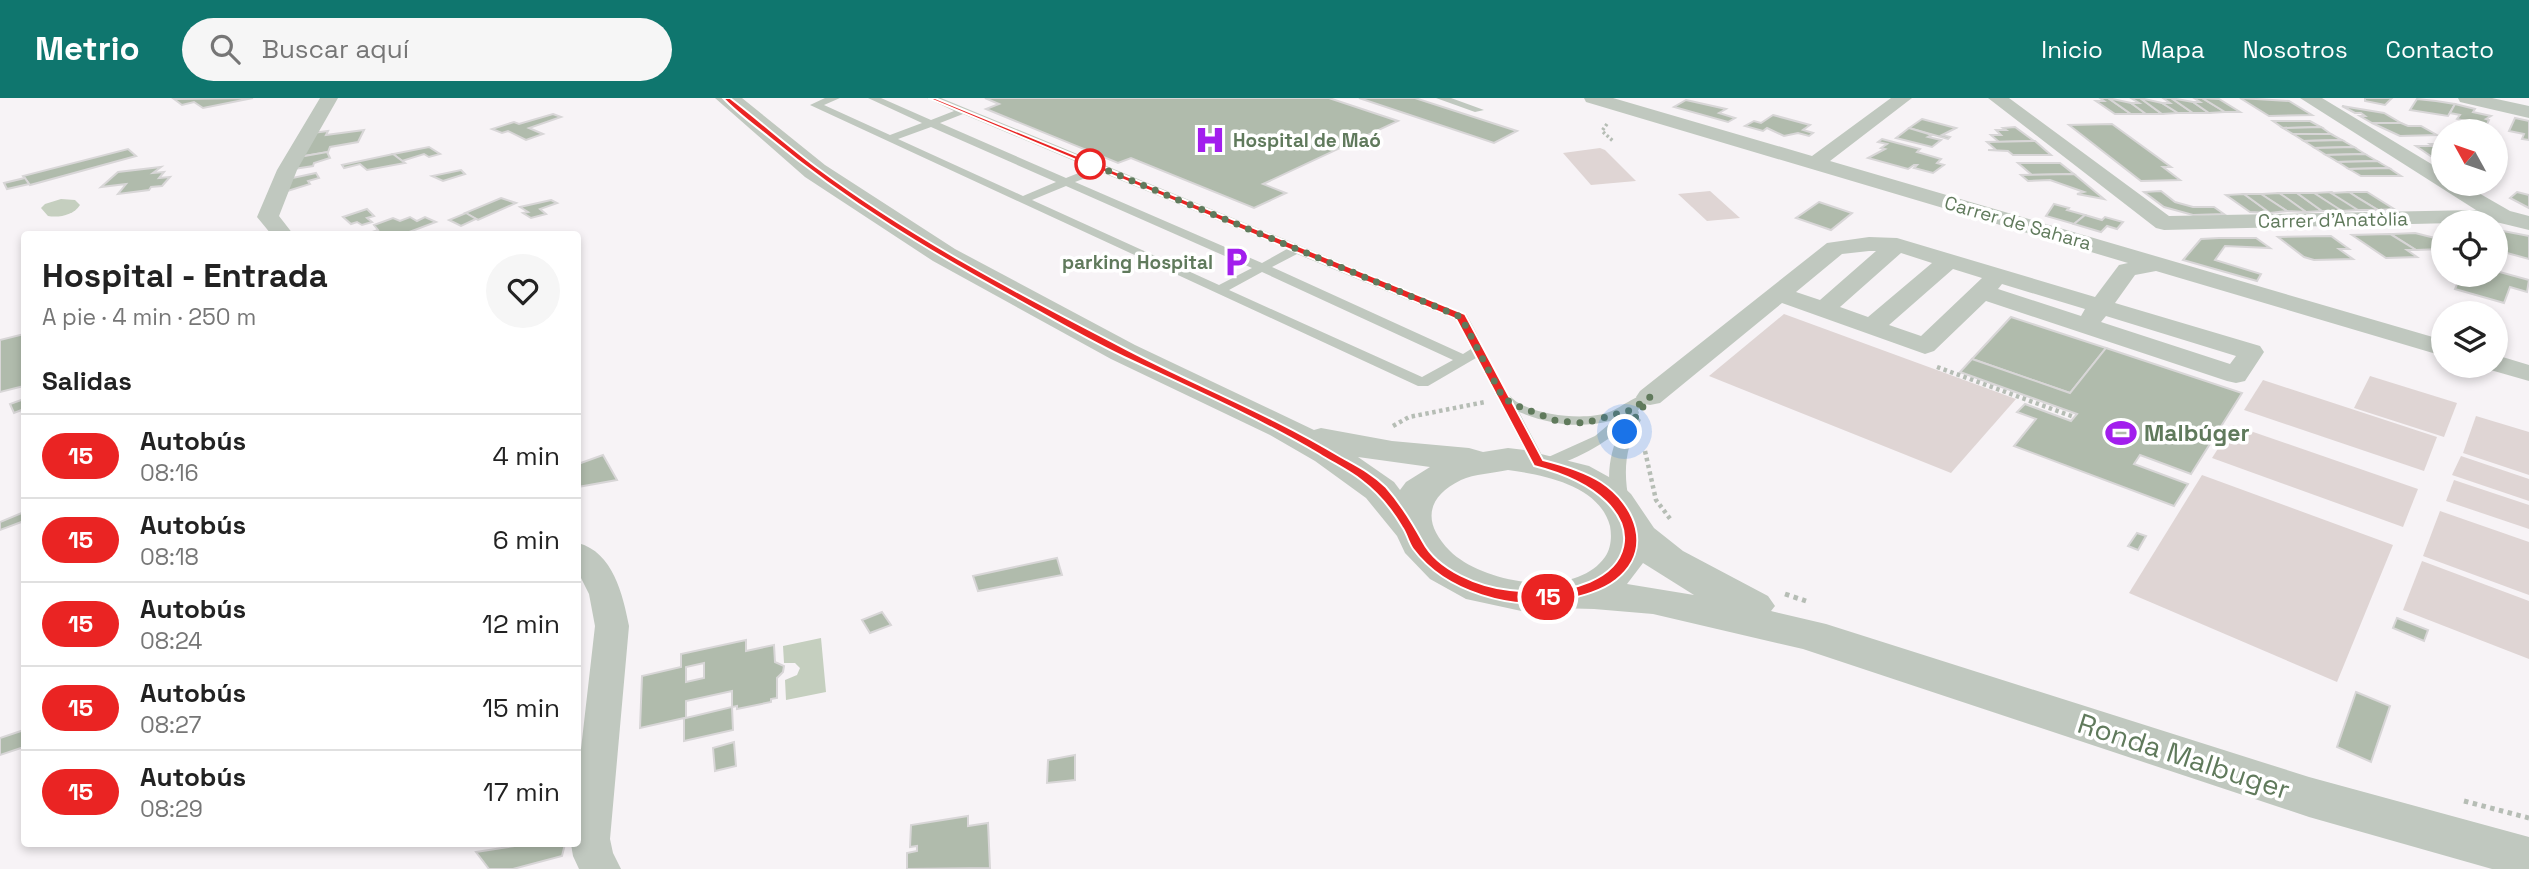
<!DOCTYPE html>
<html lang="es">
<head>
<meta charset="utf-8">
<style>
	:root { --surface:#fff; --page:#f6f6f6; --text:#222; --muted:#767676; --line:#e0e0e0; --accent:#0f766e }
	body { margin:0; font-family:"Space Grotesk",sans-serif; background:var(--page); color:var(--text); height:100vh; display:flex; flex-direction:column; font-size:26px; white-space:nowrap }
	* { box-sizing:border-box; margin:0 }
	p { font-size:23px; color:var(--muted) }
	.icon { flex:none; width:38px; height:38px; fill:none; stroke:currentColor; stroke-width:2; stroke-linecap:round; stroke-linejoin:round }
	.map { position:relative; flex:1; overflow:hidden }
	.drawer { position:absolute; left:21px; top:133px; width:560px; height:616px; display:flex; flex-direction:column; background:var(--surface); border-radius:7px; box-shadow:0 4px 10px #0003 }
	.drawer>* { flex:none }
	.badge { padding:0 14px; border-radius:23px; font-size:24px; line-height:46px }
	.needle { width:46px; rotate:310deg }
	.fabs { position:absolute; left:2431px; top:21px; display:grid; gap:14px }
	.fabs a { display:grid; place-items:center; width:77px; height:77px; border-radius:50%; background:var(--surface); box-shadow:0 4px 10px #0003; font-size:35px }
	.you { position:absolute; width:35px; height:35px; margin:-18px; border:5px solid #fff; border-radius:50%; background:#1a73e8; box-shadow:0 0 0 10px #1a73e833 }
	.map>.badge { position:absolute; translate:-50% -50%; box-shadow:0 0 0 4px #fff }
	h2 { padding:0 21px; font-size:26px; line-height:63px }
	.round { display:grid; place-items:center; flex:none; width:74px; height:74px; border-radius:37px; background:var(--page) }
	.overview { display:flex; align-items:center; justify-content:space-between; height:119px; padding:0 21px }
	h1 { font-size:33px; font-weight:800; line-height:52px }
	ul { padding:0; list-style:none }
	li { display:flex; align-items:center; gap:21px; height:84px; padding:0 21px; border-top:2px solid var(--line) }
	li div { flex:1 }
	li b { display:block; font-size:26px }
	li em { font-style:normal }
	li .badge { min-width:77px; font-weight:700; text-align:center }
	header { display:flex; align-items:center; gap:42px; box-sizing:border-box; height:98px; padding:0 35px; background:var(--accent); color:#fff }
	header strong { font-size:33px }
	nav { display:flex; gap:38px; margin-inline-start:auto; font-size:24px }
	.search { width:490px; height:63px; background:var(--page); display:flex; align-items:center; gap:18px; box-sizing:border-box; padding:0 24px; border-radius:38px; color:var(--muted); font-size:26px }
	.map>svg:first-child { display:block }
</style>
</head>
<body>
<header>
<strong>Metrio</strong>
<div class="search"><svg class="icon" aria-label="search" viewBox="0 0 24 24"><circle cx="10" cy="10" r="6"/><path d="M15 15l6 6"/></svg>Buscar aquí</div>
<nav><a>Inicio</a><a>Mapa</a><a>Nosotros</a><a>Contacto</a></nav>
</header>
<div class="map">
<svg width="2529" height="771" viewBox="0 0 2529 771">
	<rect width="100%" height="100%" fill="#f7f3f6"/>
	<g fill="#dfd5d4">
		<path d="M1600,50L1605,52L1636,83L1591,87L1563,55Z"/>
		<path d="M1710,93L1740,120L1707,123L1678,96Z"/>
		<path d="M1784,216L2016,301L1951,375L1709,278Z"/>
		<path d="M2370,278L2457,305L2444,339L2354,310Z"/>
		<path d="M2263,282L2437,339L2424,373L2244,312Z"/>
		<path d="M2476,318L2529,334V377L2463,355Z"/>
		<path d="M2233,327L2418,391L2403,429L2212,360Z"/>
		<path d="M2461,358L2529,381V403L2452,377Z"/>
		<path d="M2202,377L2393,447L2337,584L2129,495Z"/>
		<path d="M2454,382L2529,407V431L2446,403Z"/>
		<path d="M2440,413L2529,444V497L2423,458Z"/>
		<path d="M2422,463L2529,503V561L2403,512Z"/>
	</g>
	<g fill="#c5cfbf">
		<path d="M61,101L75,102L80,107C74,117 59,120 48,118L41,110L45,106Z"/>
		<path d="M821,540L826,594L786,602L785,582L797,577L800,570L795,565H784L783,548Z"/>
	</g>
	<g fill="#b0bbac" stroke="#d8d6d7" stroke-width="2" fill-rule="evenodd">
		<path d="M253,0L203,10L194,4L182,7L174,1Z"/>
		<path d="M985,0H1329L1398,23L1263,86L1286,95L1254,110L1131,60L1118,65L986,11L999,6Z"/>
		<path d="M1359,0H1415L1517,33L1494,45Z"/>
		<path d="M2100,0H2108L2131,16H2115L2096,3H2104Z"/>
		<path d="M2108,0L2131,5L2146,16H2131Z"/>
		<path d="M2131,0H2140L2162,16H2146L2131,5H2139Z"/>
		<path d="M2140,0L2162,5L2178,15L2162,16Z"/>
		<path d="M2163,0H2171L2193,15H2178L2162,5H2170Z"/>
		<path d="M2171,0L2193,4L2209,15H2193Z"/>
		<path d="M2194,0H2202L2225,14L2209,15L2193,4H2200Z"/>
		<path d="M2202,0L2219,1L2240,14H2225Z"/>
		<path d="M2240,0L2289,3L2312,17L2269,18Z"/>
		<path d="M2365,0H2392L2385,7L2365,3Z"/>
		<path d="M2417,1L2436,3L2455,6L2448,18L2410,12Z"/>
		<path d="M1686,2L1726,11L1719,15L1735,20L1728,24L1674,9Z"/>
		<path d="M2455,6L2475,11L2473,14L2491,18L2486,21L2489,22L2486,28L2457,21L2460,17L2450,15Z"/>
		<path d="M2342,8L2384,15L2401,25H2372L2360,18H2365L2361,15H2355Z"/>
		<path d="M553,16L561,19L529,30L543,36L526,42L508,33L502,35L492,31L514,24L519,26Z"/>
		<path d="M1773,17L1810,27L1803,32L1813,35L1809,38L1798,35L1784,38L1767,30L1763,33L1745,28L1754,23L1761,25Z"/>
		<path d="M2515,20L2529,23V42L2522,41L2524,36L2509,33Z"/>
		<path d="M1922,21L1952,29L1956,30L1942,37L1950,39L1948,41L1909,30Z"/>
		<path d="M2273,23H2310L2321,29L2283,30Z"/>
		<path d="M2372,25H2401L2408,28H2421L2437,37L2400,38Z"/>
		<path d="M2112,26L2171,69H2163L2180,82L2141,83L2069,27Z"/>
		<path d="M2015,29L2034,43L1999,44L1991,37H2001L1996,32H2006L2003,30Z"/>
		<path d="M2321,29L2331,36H2293L2283,30Z"/>
		<path d="M1909,30L1932,37L1928,39L1941,42L1932,49L1896,40Z"/>
		<path d="M364,32L358,44L330,49L328,54L299,59L312,35L328,33L326,37Z"/>
		<path d="M2293,36H2331L2342,42L2304,43Z"/>
		<path d="M1882,41L1920,51L1917,54L1941,61L1937,65L1944,67L1933,75L1914,70L1917,67H1914L1908,71L1868,60L1885,51L1881,50L1887,46L1878,44Z"/>
		<path d="M2342,42L2354,49L2315,50L2304,43Z"/>
		<path d="M2035,43L2051,57H2013L2008,53L1988,52H1996L1987,44Z"/>
		<path d="M2430,46H2443V60L2435,61L2416,48H2433Z"/>
		<path d="M429,49L440,56L429,59L424,56L402,63L393,56Z"/>
		<path d="M2354,49L2365,56L2326,57L2315,50Z"/>
		<path d="M128,51L136,58L30,87L23,78Z"/>
		<path d="M327,54L330,60L314,65L313,68L294,71L299,59Z"/>
		<path d="M393,56L405,65L367,72L360,66L344,70L342,67Z"/>
		<path d="M2365,56L2377,63L2338,64L2326,57Z"/>
		<path d="M2377,63L2389,70L2349,71L2338,64Z"/>
		<path d="M2018,65H2060L2074,76L2032,77Z"/>
		<path d="M161,69L153,75L164,74L159,80L170,79L162,88L151,89L149,92L118,96L126,86L101,89L118,74Z"/>
		<path d="M2389,70L2401,78H2361L2349,71Z"/>
		<path d="M461,72L465,76L443,83L432,78Z"/>
		<path d="M316,75L319,80L308,83L310,86L278,96L283,82Z"/>
		<path d="M2074,76L2104,101L2077,96L2084,94L2050,82L2028,83L2021,77Z"/>
		<path d="M25,80L29,86L7,91L4,85Z"/>
		<path d="M2161,93L2175,104L2193,109H2214L2224,116L2193,117L2164,109L2144,94Z"/>
		<path d="M2332,94L2351,107L2358,112L2341,113L2314,95Z"/>
		<path d="M2349,94H2367L2394,111L2378,112Z"/>
		<path d="M2349,94L2358,100L2378,112H2358L2331,95Z"/>
		<path d="M2517,94L2529,97V110L2510,100Z"/>
		<path d="M2279,95H2297L2322,113L2306,114Z"/>
		<path d="M2279,95L2288,101L2306,114L2287,113L2261,96Z"/>
		<path d="M2297,95H2314L2342,113H2322Z"/>
		<path d="M2244,96L2262,109L2270,115L2250,114L2226,97Z"/>
		<path d="M2244,96H2261L2287,113L2270,115Z"/>
		<path d="M501,100L516,105L478,122L465,115Z"/>
		<path d="M551,102L557,105L540,111L546,116L531,120L523,115L528,114L520,109Z"/>
		<path d="M1819,104L1852,115L1831,132L1796,120Z"/>
		<path d="M2054,106L2069,110L2067,112L2085,117L2074,126L2046,118Z"/>
		<path d="M367,111L374,118L367,120L372,124L362,127L357,124L351,126L343,119Z"/>
		<path d="M466,115L476,121L461,128L449,122Z"/>
		<path d="M2085,117L2102,122L2105,119L2123,124L2117,131L2107,128L2101,134L2074,126Z"/>
		<path d="M410,119L417,123L425,119L436,124L404,136H383L375,133L378,132L374,127L393,120L400,123Z"/>
		<path d="M2503,133L2529,138V161L2496,152V136L2501,137Z"/>
		<path d="M2415,135L2443,142L2442,151L2416,152L2391,136Z"/>
		<path d="M2390,136L2416,152H2407L2417,159L2386,160L2352,137Z"/>
		<path d="M2331,138L2349,151H2339L2353,161L2314,162L2304,159L2278,139Z"/>
		<path d="M2219,140H2256L2270,150L2225,148L2215,162L2261,176L2257,183L2183,162L2201,141Z"/>
		<path d="M2496,173L2529,182L2527,194L2510,189L2504,205L2455,191L2461,177H2496Z"/>
		<path d="M2011,219L2106,250L2070,295L1972,261Z"/>
		<path d="M24,236V288L0,294V242Z"/>
		<path d="M2106,250L2242,295L2191,376L2140,357L2134,366L2188,386L2174,408L2014,348L2036,321L2017,314L2025,306L2071,323L2077,316L1960,274L1972,261L2070,295Z"/>
		<path d="M24,301V311L14,315L10,306Z"/>
		<path d="M603,357L617,382L578,389V366Z"/>
		<path d="M24,414V423L0,432V424Z"/>
		<path d="M2137,435L2146,438L2138,452L2128,448Z"/>
		<path d="M1057,460L1062,477L978,493L973,478Z"/>
		<path d="M882,514L891,527L870,535L862,522Z"/>
		<path d="M2397,520L2428,532L2424,543L2393,530Z"/>
		<path d="M746,542V553L774,547L775,564L784,568L783,574L777,580V600L771,601V604L737,611V608L732,609L733,632L684,643V620L640,630L642,578L681,569V556ZM704,565V580L686,584V569ZM732,593V609L686,620V603Z"/>
		<path d="M2356,594L2390,608L2371,664L2337,649Z"/>
		<path d="M24,632V649L0,657V640Z"/>
		<path d="M734,644L736,668L715,673L713,650Z"/>
		<path d="M1075,657V682L1047,685L1048,662Z"/>
		<path d="M968,718V728L988,725L990,770L907,771V755L917,753V748L910,749L911,727Z"/>
		<path d="M528,746H565L562,758L513,771H489L476,754Z"/>
	</g>
	<g fill="none" stroke-linecap="round" stroke-linejoin="round">
		<path stroke="#b6bdb5" stroke-width="3.5" stroke-dasharray="2.5 2.5" stroke-linecap="butt" d="M1607,26L1602,33L1613,43"/>
		<g stroke="#b6bdb5" stroke-width="4.5" stroke-dasharray="3.5 3.5" stroke-linecap="butt">
			<path d="M1937,269L2074,319"/>
			<path d="M1393,328L1409,319L1485,304"/>
			<path d="M1645,353L1656,402L1671,422"/>
		</g>
		<g stroke="#b6bdb5" stroke-width="5" stroke-dasharray="4.5 4.5" stroke-linecap="butt">
			<path d="M1785,496L1806,503"/>
			<path d="M2464,703L2529,720"/>
		</g>
		<g fill="#c0c8bf" fill-rule="evenodd">
			<path d="M825,0H840L824,7L890,37L922,25L868,0H881L931,22L954,13L927,0H941L1466,216C1482,242 1491,273 1509,297C1525,317 1583,323 1606,315C1621,311 1640,292 1655,296L1657,299L1638,312L1639,315L1637,318L1641,322C1625,348 1623,373 1629,403L1621,408L1615,406C1604,384 1610,354 1620,332C1601,348 1557,374 1533,368L1476,260L1428,288H1418L810,7ZM963,16L1091,70L1066,80L940,25ZM931,29L1056,84L1023,98L898,41ZM1101,74L1287,151L1262,165L1075,84ZM1066,88L1252,170L1219,187L1032,102ZM1297,156L1456,222L1471,251L1463,256L1272,169ZM1262,174L1453,262L1422,279L1229,192ZM1519,314C1552,327 1580,331 1614,322L1595,338L1544,361Z"/>
			<path d="M1436,0H1451L1484,12L1475,14Z"/>
		</g>
		<g fill="#c0c8bf" fill-rule="evenodd">
			<path d="M320,0H338L297,72L279,118L293,136H271L257,119L277,72Z"/>
			<path d="M1584,0H1613L1812,58L1891,0H1912L1830,63L2443,242V258L2156,173L2135,177L2115,205L2260,248L2264,254L2245,283L2236,285L2227,283L1986,203L1934,253L1925,256L1782,205L1660,305L1650,307L1640,305L1636,299L1640,293L1827,145L1869,139L1897,140L2095,199L2119,167L2128,165L1586,4ZM1869,153H1876L1820,202L1796,194L1842,156ZM1901,155L1932,165L1868,219L1840,209ZM1953,171L1982,180L1921,238L1889,227ZM2002,186L2085,211L2081,218L1998,191ZM2106,218L2236,258L2230,266L2101,224Z"/>
			<path d="M1988,0H2009L2169,118L2476,112L2300,0H2322L2443,73V86H2463L2510,113L2529,118V132L2496,124L2164,132L2156,130Z"/>
			<path d="M2458,0H2492L2529,8V20L2460,4Z"/>
			<path d="M2496,257L2529,267V283L2487,271L2485,268H2496Z"/>
			<path d="M578,445C613,454 623,497 629,528L610,741L613,755L621,771H579L573,758L571,746H578V677L595,528L589,496L578,474Z"/>
		</g>
		<path fill="#c0c8bf" fill-rule="evenodd" d="M715,0H742L825,67L955,151L1135,247L1314,332L1321,330L1392,343L1469,350L1483,354L1508,350L1525,352L1589,368L1618,384L1631,396L1654,430L1683,453L1768,498L1775,508L1771,513L1826,526L2309,679L2529,739V771H2492L2309,719L1803,551L1653,516L1594,511L1555,510L1526,514L1466,501L1430,481L1405,455L1397,438L1366,400L1315,363L1270,337L1111,261L933,163L805,79ZM1358,359L1430,369L1406,384L1400,392L1394,384ZM1508,372C1544,377 1599,387 1610,428C1612,439 1611,450 1605,459C1575,502 1482,485 1450,453C1422,425 1426,399 1461,382C1474,376 1494,375 1508,372ZM1643,465L1694,497L1627,486Z"/>
	</g>
	<path fill="#ea2423" stroke="#fff" stroke-width="2" d="M723,0H730C759,22 788,48 819,71C914,141 1021,197 1126,251C1197,288 1272,317 1341,359C1357,368 1373,376 1386,389C1401,406 1412,424 1423,444C1438,472 1479,489 1510,492C1645,507 1669,402 1534,368L1456,221L928,0H935L1465,216L1543,362C1563,367 1584,373 1601,384C1636,407 1654,452 1616,482C1602,493 1582,498 1565,502C1513,514 1445,494 1413,451C1408,444 1407,436 1402,429C1392,412 1377,394 1361,382C1348,372 1333,365 1319,356C1256,319 1190,290 1124,259C1088,242 1054,222 1020,203C932,155 847,104 770,40C754,27 737,15 723,0Z"/>
	<g fill="none" stroke-linecap="round" stroke-linejoin="round">
		<path stroke="#607a5c" stroke-width="7" stroke-dasharray="0 12.6" d="M1090,66L1082,62L1461,219L1503,300L1520,309L1557,323L1585,325L1631,312L1650,299L1625,334"/>
	</g>
	<defs>
		<g id="hospital-bare" transform="scale(2.415)"><path d="M-5-5h3v3.5h4V-5h3V5h-3V1.5h-4V5h-3Z" fill="#a21eed" stroke="#fff" stroke-width="2.5" paint-order="stroke"/></g>
		<g id="parking-bare" transform="scale(2.415)"><path d="M-3.5-5.5H1a3.5 3.5 0 0 1 0 7H-1V5.5H-3.5ZM-1-3.4V-.6H.8a1.4 1.4 0 0 0 0-2.8Z" fill="#a21eed" stroke="#fff" stroke-width="2.5" paint-order="stroke"/></g>
		<g id="stadium-bare" transform="scale(2.415)"><path d="M0-5a6.5 5 0 1 0 0 10a6.5 5 0 1 0 0-10ZM-3.5-1.8h7v3.6h-7Z" fill="#a21eed" stroke="#fff" stroke-width="2.5" paint-order="stroke"/></g>
	</defs>
	<g fill-rule="evenodd">
		<use href="#hospital-bare" x="1210" y="42"/>
		<use href="#parking-bare" x="1236" y="164"/>
		<use href="#stadium-bare" x="2121" y="335"/>
	</g>
	<circle fill="#fff" stroke="#ea2423" stroke-width="3.5" cx="1090" cy="66" r="14"/>
	<g text-anchor="middle" dominant-baseline="central" stroke-width="7" stroke-linejoin="round" paint-order="stroke">
		<g font-size="19" font-weight="bold" fill="#607a5c" stroke="#fff" text-anchor="start">
			<text x="1233" y="42">Hospital de Maó</text>
			<text x="1213" y="164" text-anchor="end">parking Hospital</text>
		</g>
		<g font-size="19" fill="#607a5c" stroke="#fff">
			<text transform="translate(2333 122) rotate(-1)">Carrer d'Anatòlia</text>
			<text transform="translate(2018 125) rotate(16)">Carrer de Sahara</text>
		</g>
		<g font-size="23" font-weight="bold" fill="#607a5c" stroke="#fff" text-anchor="start">
			<text x="2144" y="335">Malbúger</text>
		</g>
		<g font-size="28" fill="#607a5c" stroke="#fff">
			<text transform="translate(2184 658) rotate(18)">Ronda Malbuger</text>
		</g>
	</g>
</svg>
<div class="fabs">
<a><svg class="needle" viewBox="-14 -14 28 28"><path d="M0-13l5 13h-10z" fill="#e53935"/><path d="M0 13l5-13h-10z" fill="#767676"/></svg></a>
<a><svg class="icon" aria-label="locate" viewBox="0 0 24 24"><circle cx="12" cy="12" r="6"/><path d="M12 2v4M12 18v4M2 12h4M18 12h4"/></svg></a>
<a><svg class="icon" aria-label="layers" viewBox="0 0 24 24"><path d="M12 4l9 5-9 5-9-5zM3 14l9 5 9-5"/></svg></a>
</div>
<div class="you" style="left:1625px;top:334px"></div>
<b class="badge" style="left:1548px;top:499px;background:#ea2423;color:#fff">15</b>
<section class="drawer">
<div class="overview"><div><h1>Hospital - Entrada</h1><p>A pie · 4 min · 250 m</p></div><a class="round"><svg class="icon" aria-label="heart" viewBox="0 0 24 24"><path d="M12 20l-8-8c-3-5 5-10 8-4 3-6 11-1 8 4z"/></svg></a></div>
<h2>Salidas</h2>
<ul>
<li><span class="badge" style="background:#ea2423;color:#fff">15</span><div><b>Autobús</b><p>08:16</p></div><em>4 min</em></li>
<li><span class="badge" style="background:#ea2423;color:#fff">15</span><div><b>Autobús</b><p>08:18</p></div><em>6 min</em></li>
<li><span class="badge" style="background:#ea2423;color:#fff">15</span><div><b>Autobús</b><p>08:24</p></div><em>12 min</em></li>
<li><span class="badge" style="background:#ea2423;color:#fff">15</span><div><b>Autobús</b><p>08:27</p></div><em>15 min</em></li>
<li><span class="badge" style="background:#ea2423;color:#fff">15</span><div><b>Autobús</b><p>08:29</p></div><em>17 min</em></li>
</ul>
</section>
</div>
</body>
</html>
